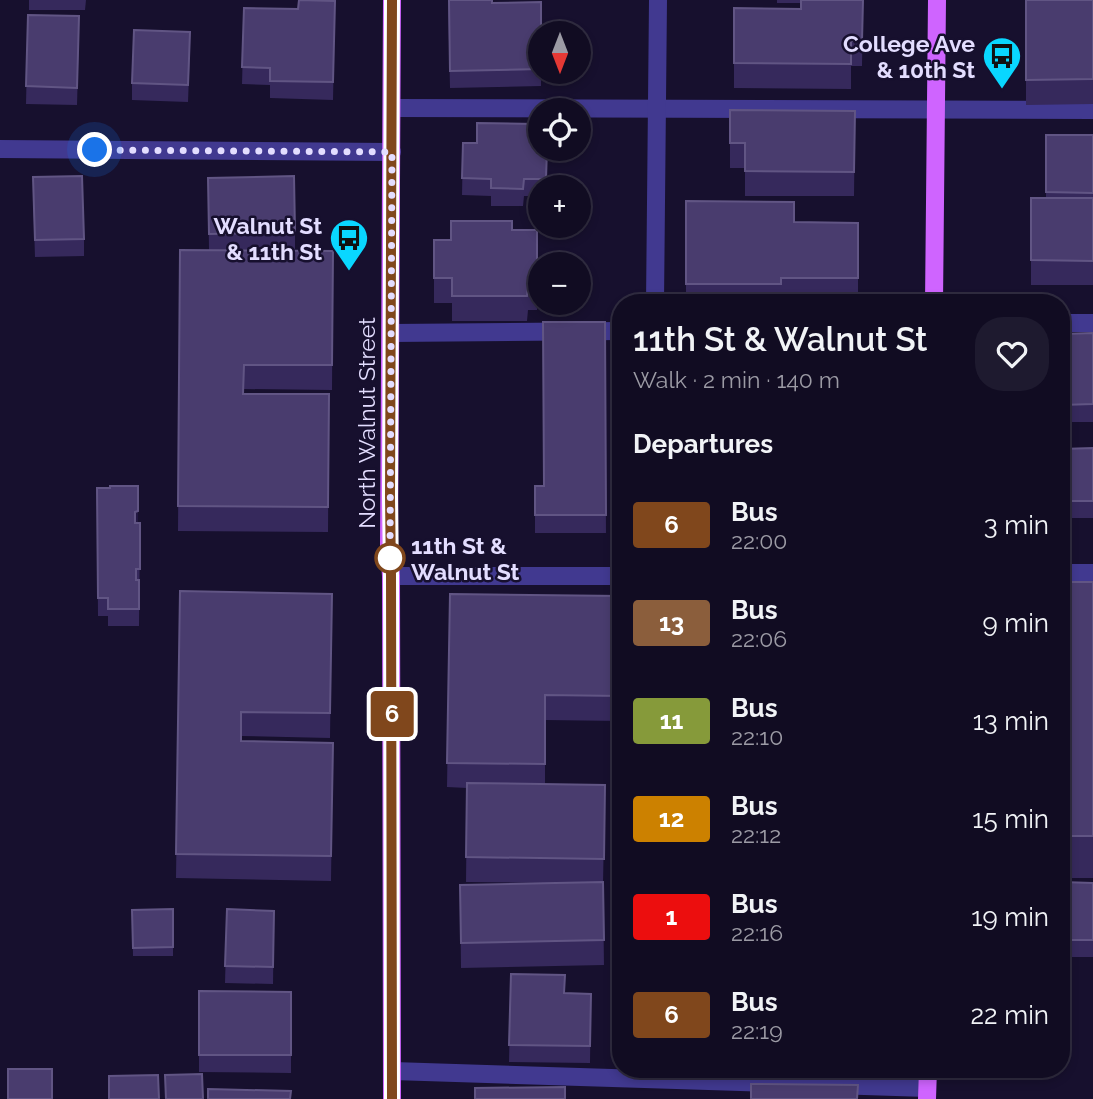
<!DOCTYPE html>
<html lang="en">
<head>
<meta charset="utf-8">
<style>
	:root { --surface:#110c22; --page:#1e1a2f; --text:#f1f3f6; --muted:#9c9ba5; --line:#302c40 }
	body { margin:0; font-family:Raleway,sans-serif; background:var(--page); color:var(--text); height:100vh; display:flex; flex-direction:column; font-size:26px; white-space:nowrap }
	* { box-sizing:border-box; margin:0 }
	p { font-size:23px; color:var(--muted) }
	.icon { flex:none; width:38px; height:38px; fill:none; stroke:currentColor; stroke-width:2; stroke-linecap:round; stroke-linejoin:round }
	.map { position:relative; flex:1; overflow:hidden }
	.details { position:absolute; left:612px; top:294px; width:458px; height:784px; display:flex; flex-direction:column; background:var(--surface); border-radius:28px; box-shadow:0 4px 10px #0003,0 0 0 2px var(--line) }
	.details>* { flex:none }
	.badge { padding:0 14px; border-radius:5px; font-size:24px; line-height:46px }
	.needle { width:46px; rotate:180deg }
	.fabs { position:absolute; left:528px; top:21px; display:grid; gap:14px }
	.fabs a { display:grid; place-items:center; width:63px; height:63px; border-radius:50%; background:var(--surface); box-shadow:0 4px 10px #0003,0 0 0 2px var(--line); font-size:35px }
	.you { position:absolute; width:35px; height:35px; margin:-18px; border:5px solid #fff; border-radius:50%; background:#1a73e8; box-shadow:0 0 0 10px #1a73e833 }
	.map>.badge { position:absolute; translate:-50% -50%; box-shadow:0 0 0 4px #fff }
	h2 { padding:0 21px; font-size:26px; line-height:63px }
	.round { display:grid; place-items:center; flex:none; width:74px; height:74px; border-radius:28px; background:var(--page) }
	.summary { display:flex; align-items:center; justify-content:space-between; height:119px; padding:0 21px }
	h1 { font-size:33px; font-weight:600; line-height:52px }
	ul { padding:0; list-style:none }
	li { display:flex; align-items:center; gap:21px; height:98px; padding:0 21px }
	li div { flex:1 }
	li b { display:block; font-size:26px }
	li em { font-style:normal }
	li .badge { min-width:77px; font-weight:700; text-align:center }
	.map>svg:first-child { display:block }
</style>
</head>
<body>
<div class="map">
<svg width="1093" height="1099" viewBox="0 0 1093 1099">
	<rect width="100%" height="100%" fill="#17102e"/>
	<g fill="none" stroke-linecap="round" stroke-linejoin="round">
		<g stroke="#413990" stroke-width="18">
			<path d="M392,108L1093,110"/>
			<path d="M0,149L392,152"/>
			<path d="M655,303L658,0"/>
			<path d="M1062,323H1093"/>
			<path d="M391,333L621,331"/>
			<path d="M1062,573H1093"/>
			<path d="M391,576H621"/>
			<path d="M393,1071L927,1088"/>
		</g>
		<g stroke="#cf64ff" stroke-width="18">
			<path d="M934,303L937,0"/>
			<path d="M392,1099L391,576L389,545L392,0"/>
			<path d="M927,1099L928,1069"/>
		</g>
	</g>
	<g fill="#36295c">
		<path d="M29,0H86L85,10H29Z"/>
		<path d="M448,0L492,3L541,2V86L450,88Z"/>
		<path d="M777,0H863L862,66H851V89L734,88V8L801,9V3H777Z"/>
		<path d="M1026,0H1093V104L1026,105Z"/>
		<path d="M335,1L333,100L270,98V85L242,84L244,8L298,9Z"/>
		<path d="M28,15L79,33L77,105L26,104Z"/>
		<path d="M190,49L188,102L132,100V83Z"/>
		<path d="M730,110L855,111L854,196H745V168H730Z"/>
		<path d="M1046,135H1093V285H1031V198H1046Z"/>
		<path d="M463,143L535,147L547,149V187H541V196H524L523,206H491V196L462,195Z"/>
		<path d="M208,178L295,232V249L228,250L333,251L332,390L244,389V394H329L328,532L178,531L180,250H209Z"/>
		<path d="M33,194L84,239V256L35,257Z"/>
		<path d="M686,201L794,222L858,223V302L686,303Z"/>
		<path d="M512,230H537V310H528L527,321H452V303H434V240H451Z"/>
		<path d="M605,322L606,533H535V486H544Z"/>
		<path d="M1093,333V422H1062V334Z"/>
		<path d="M1093,448V518H1062V449Z"/>
		<path d="M97,488L138,523H140L139,626H108V616H98Z"/>
		<path d="M1062,582H1093V878H1066V851H1062Z"/>
		<path d="M180,591L332,594L330,738L241,736V741L333,743L331,881L176,878Z"/>
		<path d="M450,594L621,596V721L545,720V784L605,785L603,884L604,965L461,968L460,885L545,883L466,882L467,788L447,787Z"/>
		<path d="M1062,882L1093,883V957H1063V978Z"/>
		<path d="M173,909V956H133L132,910Z"/>
		<path d="M227,909L274,911L273,984L225,983Z"/>
		<path d="M511,974L565,993L591,994L590,1063L509,1062Z"/>
		<path d="M199,991L291,992V1073L199,1072Z"/>
		<path d="M738,1069H832V1079L738,1077Z"/>
	</g>
	<path fill="#221742" d="M138,511V529H135V512Z"/>
	<g fill="#493c6e" stroke="#615584" stroke-width="2">
		<path d="M299,0L335,1L333,82L270,81V68L242,67L244,8L298,9Z"/>
		<path d="M449,0H492V3L541,2V69L450,71Z"/>
		<path d="M801,0H863L862,41H851V64L734,63V8L801,9Z"/>
		<path d="M1026,0H1093V79L1026,80Z"/>
		<path d="M28,15L79,16L77,88L26,86Z"/>
		<path d="M134,30L190,32L188,85L132,83Z"/>
		<path d="M730,110L855,111L854,172L745,171V143H730Z"/>
		<path d="M477,123L535,124V147H541V149H547L546,179H524L523,189L491,188V179L462,178L463,143H477Z"/>
		<path d="M1046,135H1093V193L1046,192Z"/>
		<path d="M82,176L84,239L35,240L33,177Z"/>
		<path d="M294,176L295,232L209,234L208,178Z"/>
		<path d="M1031,198H1093V261L1031,260Z"/>
		<path d="M686,201L794,202V222L858,223V278H781V284H686Z"/>
		<path d="M451,221H512V230H537V285H528L527,296H452V278H434V240H451Z"/>
		<path d="M180,250L333,251L332,365H244L243,394H329L328,507L178,506Z"/>
		<path d="M543,322H605L606,515H535V486H544Z"/>
		<path d="M1093,333V404L1062,405V334Z"/>
		<path d="M1093,448V501H1062V449Z"/>
		<path d="M110,486H138V511L135,512V523H140V569H136V580H139V609H108V598H98L97,488H110Z"/>
		<path d="M1062,582H1093V836H1066V809H1062Z"/>
		<path d="M180,591L332,594L330,713L241,712V741L333,743L331,856L176,854Z"/>
		<path d="M450,594L621,596V696L545,695V764L447,763Z"/>
		<path d="M467,783L605,785L604,859L466,857Z"/>
		<path d="M603,882L604,940L461,943L460,885Z"/>
		<path d="M1062,882L1093,883V940H1063V961Z"/>
		<path d="M173,909V947L133,948L132,910Z"/>
		<path d="M227,909L274,911L273,967L225,966Z"/>
		<path d="M511,974L565,975L564,993L591,994L590,1046L509,1045Z"/>
		<path d="M199,991L291,992V1055H199Z"/>
		<rect x="8" y="1069" width="44" height="30"/>
		<path d="M202,1074L203,1099H166L165,1075Z"/>
		<path d="M158,1075L159,1099H109V1076Z"/>
		<path d="M751,1084L858,1085L857,1099H751Z"/>
		<path d="M565,1087V1099H475V1088Z"/>
		<path d="M208,1089L291,1091L290,1099H208Z"/>
	</g>
	<g fill="none" stroke-linecap="round" stroke-linejoin="round">
		<g stroke="#fff" stroke-width="16">
			<path id="line" d="M392,1099L391,576L390,497L392,0"/>
		</g>
		<use href="#line" stroke="#80471c" stroke-width="10"/>
		<path stroke="#e3ddff" stroke-width="7" stroke-dasharray="0 12.6" d="M95,150L392,152L390,560V558"/>
	</g>
	<defs>
		<g id="bus-pin" transform="scale(2.0125)"><path d="M0 17L-7.5 6A9.5 9.5 0 1 1 7.5 6Z" fill="#09d7ff" stroke="#17102e"/><path d="M-5-6H5V4H4V6H2V4H-2V6H-4V4H-5ZM-3.5-4V0h7V-4ZM-3.5 1.2v1.5H-2V1.2ZM2 1.2v1.5H3.5V1.2Z" fill="#111"/></g>
	</defs>
	<g fill-rule="evenodd">
		<use href="#bus-pin" x="1002" y="56"/>
		<use href="#bus-pin" x="349" y="238"/>
	</g>
	<circle fill="#fff" stroke="#80471c" stroke-width="3.5" cx="390" cy="558" r="14"/>
	<g text-anchor="middle" dominant-baseline="central" stroke-width="5" stroke-linejoin="round" paint-order="stroke">
		<g font-size="23" font-weight="bold" fill="#e3ddff" stroke="#17102e" text-anchor="end">
			<text x="975" y="43">College Ave<tspan x="975" dy="26">&amp; 10th St</tspan></text>
			<text x="322" y="225">Walnut St<tspan x="322" dy="26">&amp; 11th St</tspan></text>
		</g>
		<g font-size="23" fill="#e3ddff" stroke="#17102e">
			<text transform="translate(366 423) rotate(-90)">North Walnut Street</text>
		</g>
		<g font-size="23" font-weight="bold" fill="#e3ddff" stroke="#17102e" text-anchor="start">
			<text x="411" y="545">11th St &amp;<tspan x="411" dy="26">Walnut St</tspan></text>
		</g>
	</g>
</svg>
<div class="fabs">
<a><svg class="needle" viewBox="-14 -14 28 28"><path d="M0-13l5 13h-10z" fill="#e53935"/><path d="M0 13l5-13h-10z" fill="#9c9ba5"/></svg></a>
<a><svg class="icon" aria-label="locate" viewBox="0 0 24 24"><circle cx="12" cy="12" r="6"/><path d="M12 2v4M12 18v4M2 12h4M18 12h4"/></svg></a>
<a>+</a>
<a>−</a>
</div>
<div class="you" style="left:95px;top:150px"></div>
<b class="badge" style="left:392px;top:714px;background:#80471c;color:#fff">6</b>
<section class="details">
<div class="summary"><div><h1>11th St &amp; Walnut St</h1><p>Walk · 2 min · 140 m</p></div><a class="round"><svg class="icon" aria-label="heart" viewBox="0 0 24 24"><path d="M12 20l-8-8c-3-5 5-10 8-4 3-6 11-1 8 4z"/></svg></a></div>
<h2>Departures</h2>
<ul>
<li><span class="badge" style="background:#80471c;color:#fff">6</span><div><b>Bus</b><p>22:00</p></div><em>3 min</em></li>
<li><span class="badge" style="background:#8b5e3c;color:#fff">13</span><div><b>Bus</b><p>22:06</p></div><em>9 min</em></li>
<li><span class="badge" style="background:#869a3a;color:#fff">11</span><div><b>Bus</b><p>22:10</p></div><em>13 min</em></li>
<li><span class="badge" style="background:#cc8100;color:#fff">12</span><div><b>Bus</b><p>22:12</p></div><em>15 min</em></li>
<li><span class="badge" style="background:#ec0e0e;color:#fff">1</span><div><b>Bus</b><p>22:16</p></div><em>19 min</em></li>
<li><span class="badge" style="background:#80471c;color:#fff">6</span><div><b>Bus</b><p>22:19</p></div><em>22 min</em></li>
</ul>
</section>
</div>
</body>
</html>
